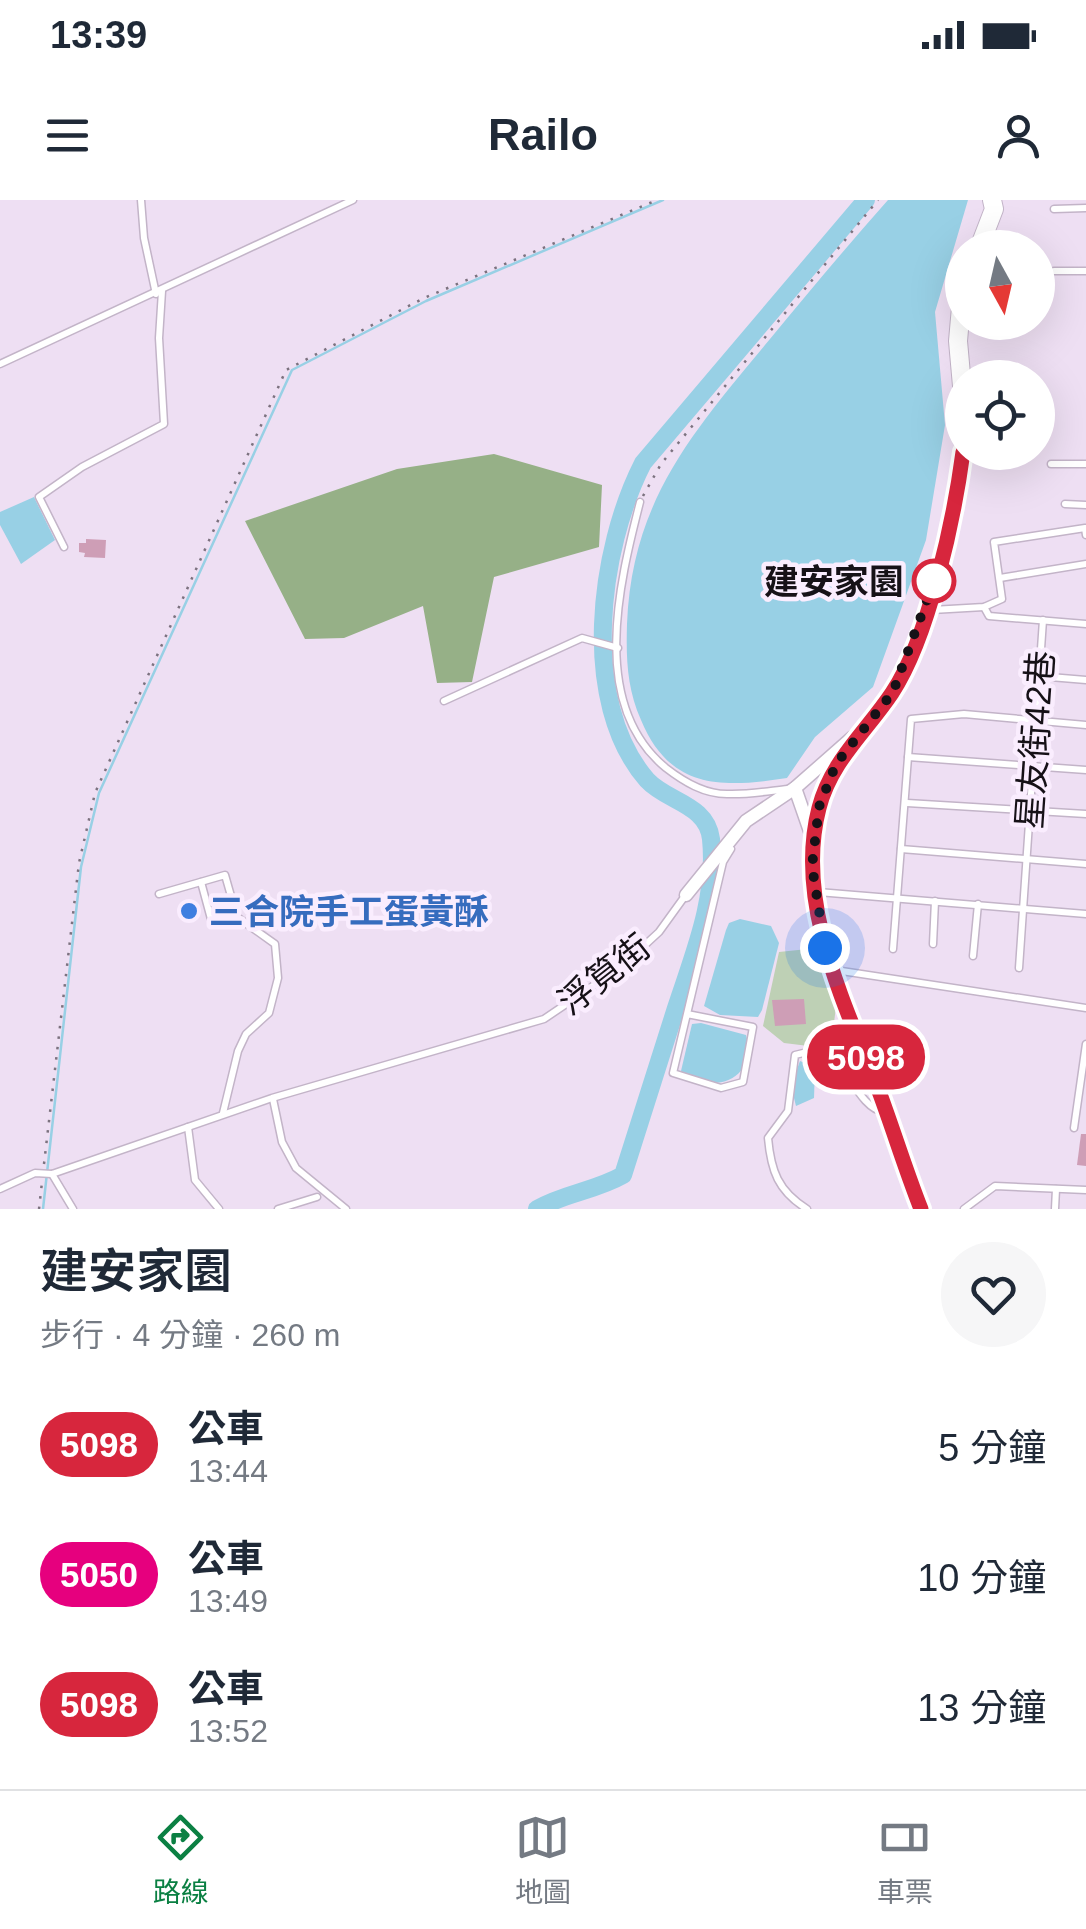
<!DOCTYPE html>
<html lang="zh-TW">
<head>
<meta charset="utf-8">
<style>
	:root { --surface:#fff; --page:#f6f6f7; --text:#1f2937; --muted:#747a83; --line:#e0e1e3; --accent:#0b8043 }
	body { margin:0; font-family:Arial,"Noto Sans TC",sans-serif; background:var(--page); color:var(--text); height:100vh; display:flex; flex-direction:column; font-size:38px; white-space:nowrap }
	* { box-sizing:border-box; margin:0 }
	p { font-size:32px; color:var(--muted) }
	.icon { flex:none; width:55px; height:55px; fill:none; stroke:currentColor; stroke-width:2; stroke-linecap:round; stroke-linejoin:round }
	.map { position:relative; height:1009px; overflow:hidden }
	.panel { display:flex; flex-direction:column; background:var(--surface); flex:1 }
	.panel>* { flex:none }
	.badge { padding:0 20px; border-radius:32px; font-size:35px; line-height:65px }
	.needle { width:65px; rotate:172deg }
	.controls { position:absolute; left:945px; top:30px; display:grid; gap:20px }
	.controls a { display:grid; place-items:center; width:110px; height:110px; border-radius:50%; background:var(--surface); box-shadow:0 10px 40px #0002; font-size:50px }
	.you { position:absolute; width:50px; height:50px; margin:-25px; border:8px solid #fff; border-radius:50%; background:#1a73e8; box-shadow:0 0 0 15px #1a73e833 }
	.map>.badge { position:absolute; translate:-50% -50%; box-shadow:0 0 0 5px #fff }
	.round { display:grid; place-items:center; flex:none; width:105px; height:105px; border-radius:52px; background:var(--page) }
	.head { display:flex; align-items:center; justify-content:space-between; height:170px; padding:0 40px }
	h1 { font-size:48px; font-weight:600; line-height:75px }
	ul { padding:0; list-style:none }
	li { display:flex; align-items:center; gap:30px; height:130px; padding:0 40px }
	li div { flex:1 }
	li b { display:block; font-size:38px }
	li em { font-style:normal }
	li .badge { min-width:110px; font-weight:700; text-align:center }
	.status { display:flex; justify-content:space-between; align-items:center; height:70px; padding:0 50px; background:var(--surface); direction:ltr }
	.status svg { height:28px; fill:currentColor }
	header { display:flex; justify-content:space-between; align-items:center; height:130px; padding:0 40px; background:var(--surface); font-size:45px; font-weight:600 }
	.menu { display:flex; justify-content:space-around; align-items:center; height:140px; border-top:2px solid var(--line); background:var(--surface); font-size:28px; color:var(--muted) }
	.menu a { display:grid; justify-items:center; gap:5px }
	.menu .selected { color:var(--accent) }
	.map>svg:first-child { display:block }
</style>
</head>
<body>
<div class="status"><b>13:39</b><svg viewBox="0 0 49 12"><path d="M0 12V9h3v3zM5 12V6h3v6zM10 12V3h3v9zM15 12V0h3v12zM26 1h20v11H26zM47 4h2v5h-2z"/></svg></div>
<header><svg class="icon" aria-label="menu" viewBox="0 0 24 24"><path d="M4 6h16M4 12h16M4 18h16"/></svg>Railo<svg class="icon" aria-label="person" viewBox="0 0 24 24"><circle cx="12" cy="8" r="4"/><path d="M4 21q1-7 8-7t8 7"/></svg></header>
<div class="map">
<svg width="1086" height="1009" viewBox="0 0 1086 1009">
	<rect width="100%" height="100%" fill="#eedff3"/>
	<path fill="#bed0b5" d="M817,748C836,785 843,810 825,848L784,843L763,826L779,752Z"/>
	<path fill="#96b087" d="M494,254L602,285L599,347L494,377L472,482L437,483L423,406L344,438L305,439L245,321L397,269Z"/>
	<g fill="#98d0e5">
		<path d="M888,0H968L935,112L945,225L926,340L873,487L815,537L787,578C722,588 670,590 641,520C627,488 626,459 627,424C632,299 694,231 770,139C809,92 847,46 888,0Z"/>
		<path d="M34,297L55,340L21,364L0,325V312Z"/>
		<path d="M740,719L771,726L779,743L762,810L758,817L720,815L704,806L726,730L729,723Z"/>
		<path d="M701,823L746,835C759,879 712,897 681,871L692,824Z"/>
		<path d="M800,861L815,867L814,898L796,906L791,886Z"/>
	</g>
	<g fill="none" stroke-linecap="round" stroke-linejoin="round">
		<path stroke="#98d0e5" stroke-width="2.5" d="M43,1009L81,667L99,593L292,170L426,101L663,0"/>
		<path stroke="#98d0e5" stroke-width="18" d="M537,1009C565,993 595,991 623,975C641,919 658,864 676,808C694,753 717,699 711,639C707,604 667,602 647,580C579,502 599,349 643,263L866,0"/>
	</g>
	<g fill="#ce9eb6">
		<path d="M86,339L106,340L105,358L84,357L85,353L79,352V343H86Z"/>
		<path d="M804,799L806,824L775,826L772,800Z"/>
		<path d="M1081,934H1086V966L1077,965Z"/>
	</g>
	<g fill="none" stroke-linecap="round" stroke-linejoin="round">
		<g stroke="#c3b4c8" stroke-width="9">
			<g id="lane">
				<path d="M141,0L144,38L156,94"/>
				<path d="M1054,9L1086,8"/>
				<path d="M1054,71H1086"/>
				<path d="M0,164L353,0"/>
				<path d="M1051,264H1086"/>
				<path d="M640,302C619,384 589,505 666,568C684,582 704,594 727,594C747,595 769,591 788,589"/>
				<path d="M1065,304L1086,305"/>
				<path d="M64,347L39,297L82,267L164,224L159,138L162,91"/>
				<path d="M1000,378L1086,364"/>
				<path d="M984,407L989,416L1086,424"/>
				<path d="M932,410L984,407L1002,399L994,342L1085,328L1086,335"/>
				<path d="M1038,476L1086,480"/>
				<path d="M444,501L582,438L618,448"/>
				<path d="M908,557L1086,570"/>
				<path d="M907,603L1086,614"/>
				<path d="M901,649L1086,664"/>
				<path d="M201,682L211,719"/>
				<path d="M818,692L1086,714"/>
				<path d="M159,694L225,675L237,717L275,744L278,778L269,813L246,834L238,851L223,913"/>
				<path d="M933,744L935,701"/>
				<path d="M893,749L911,519L964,514L1086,525"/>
				<path d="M973,756L978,704"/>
				<path d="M1019,768L1043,420"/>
				<path d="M835,770L1086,808"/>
				<path d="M687,814L753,827L743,882L721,888L673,873L723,662L731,649"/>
				<path d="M273,899L282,942L296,968L346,1009"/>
				<path d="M188,927L195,980L219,1009"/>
				<path d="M1074,928L1086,844"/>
				<path d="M52,974L73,1009"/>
				<path d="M0,989L35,973L52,974L272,898L544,819L621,767L659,732L685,696"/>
				<path d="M278,1009L317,997"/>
				<path d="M807,1009C778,991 771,971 768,938L788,911L795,855L824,848C845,863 862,911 883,911"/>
				<path d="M964,1009L995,986L1086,990"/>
				<path d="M1055,1009L1056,989"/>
			</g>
		</g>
		<g stroke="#c3b4c8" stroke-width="15">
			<g id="street">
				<path d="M795,588L811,634"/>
				<path d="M686,695L746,621L795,588L853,537"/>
			</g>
		</g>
		<g stroke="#c3b4c8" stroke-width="20">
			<g id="secondary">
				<path d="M979,48L994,9L992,0"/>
				<path d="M962,96L958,141L962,186"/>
				<path d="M921,1009C905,969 892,927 877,887C844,800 794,702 819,608C831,561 866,532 892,493C929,437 954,319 963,252"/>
			</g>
		</g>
		<g stroke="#7c727f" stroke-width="2.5" stroke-dasharray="2.5 8" stroke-linecap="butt">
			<path d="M643,296L661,264L878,0"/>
			<path d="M44,964L79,663L95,593L286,170L424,98L657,0"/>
			<path d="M39,1009L42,982"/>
		</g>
		<use href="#lane" stroke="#fff" stroke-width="6"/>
		<use href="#street" stroke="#fff" stroke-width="12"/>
		<use href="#secondary" stroke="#fff" stroke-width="18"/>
	</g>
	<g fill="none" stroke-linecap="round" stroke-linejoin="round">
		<g stroke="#fff" stroke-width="22">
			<path id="line" d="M921,1009C906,971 894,932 880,894C846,806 794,704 819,608C831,561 866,532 892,493C929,437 954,319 963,252"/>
		</g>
		<use href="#line" stroke="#d7263d" stroke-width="15"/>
		<path stroke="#161117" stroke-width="10" stroke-dasharray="0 18" d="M825,748L812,666L819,607L836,564L893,492L934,381"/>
	</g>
	<circle fill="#fff" stroke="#d7263d" stroke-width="5" cx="934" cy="381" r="20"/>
	<circle fill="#3f7fe0" stroke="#faedfe" stroke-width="4" cx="189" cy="711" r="10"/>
	<g text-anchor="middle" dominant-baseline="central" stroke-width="9" stroke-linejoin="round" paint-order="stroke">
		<g font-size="35" font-weight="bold" fill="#161117" stroke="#faedfe" text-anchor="end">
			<text x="904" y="381">建安家園</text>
		</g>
		<g font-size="35" fill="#161117" stroke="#faedfe">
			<text transform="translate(1035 540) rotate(-86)">星友街42巷</text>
			<text transform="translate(604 774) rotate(-38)">浮筧街</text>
		</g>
		<g font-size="35" font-weight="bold" fill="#366cbe" stroke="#faedfe" text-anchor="start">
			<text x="209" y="711">三合院手工蛋黃酥</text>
		</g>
	</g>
</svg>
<div class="controls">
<a><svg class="needle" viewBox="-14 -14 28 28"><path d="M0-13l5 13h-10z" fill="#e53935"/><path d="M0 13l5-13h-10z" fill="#747a83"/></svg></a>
<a><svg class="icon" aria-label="locate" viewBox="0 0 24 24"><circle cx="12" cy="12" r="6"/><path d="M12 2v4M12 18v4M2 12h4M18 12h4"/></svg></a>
</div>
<div class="you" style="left:825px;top:748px"></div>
<b class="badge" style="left:866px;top:857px;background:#d7263d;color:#fff">5098</b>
</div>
<section class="panel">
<div class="head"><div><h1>建安家園</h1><p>步行 · 4 分鐘 · 260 m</p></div><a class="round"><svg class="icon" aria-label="heart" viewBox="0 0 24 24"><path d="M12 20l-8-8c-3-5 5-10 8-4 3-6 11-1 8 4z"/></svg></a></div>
<ul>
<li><span class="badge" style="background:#d7263d;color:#fff">5098</span><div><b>公車</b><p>13:44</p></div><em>5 分鐘</em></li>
<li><span class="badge" style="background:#e6007e;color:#fff">5050</span><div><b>公車</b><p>13:49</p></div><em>10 分鐘</em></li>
<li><span class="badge" style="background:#d7263d;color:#fff">5098</span><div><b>公車</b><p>13:52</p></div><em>13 分鐘</em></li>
</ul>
</section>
<nav class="menu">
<a class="selected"><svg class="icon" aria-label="directions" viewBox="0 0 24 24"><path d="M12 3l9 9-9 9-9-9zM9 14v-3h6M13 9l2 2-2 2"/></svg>路線</a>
<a><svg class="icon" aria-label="map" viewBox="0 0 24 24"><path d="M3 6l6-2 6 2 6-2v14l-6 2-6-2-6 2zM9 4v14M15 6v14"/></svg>地圖</a>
<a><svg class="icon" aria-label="tickets" viewBox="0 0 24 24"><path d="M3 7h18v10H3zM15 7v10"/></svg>車票</a>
</nav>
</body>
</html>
